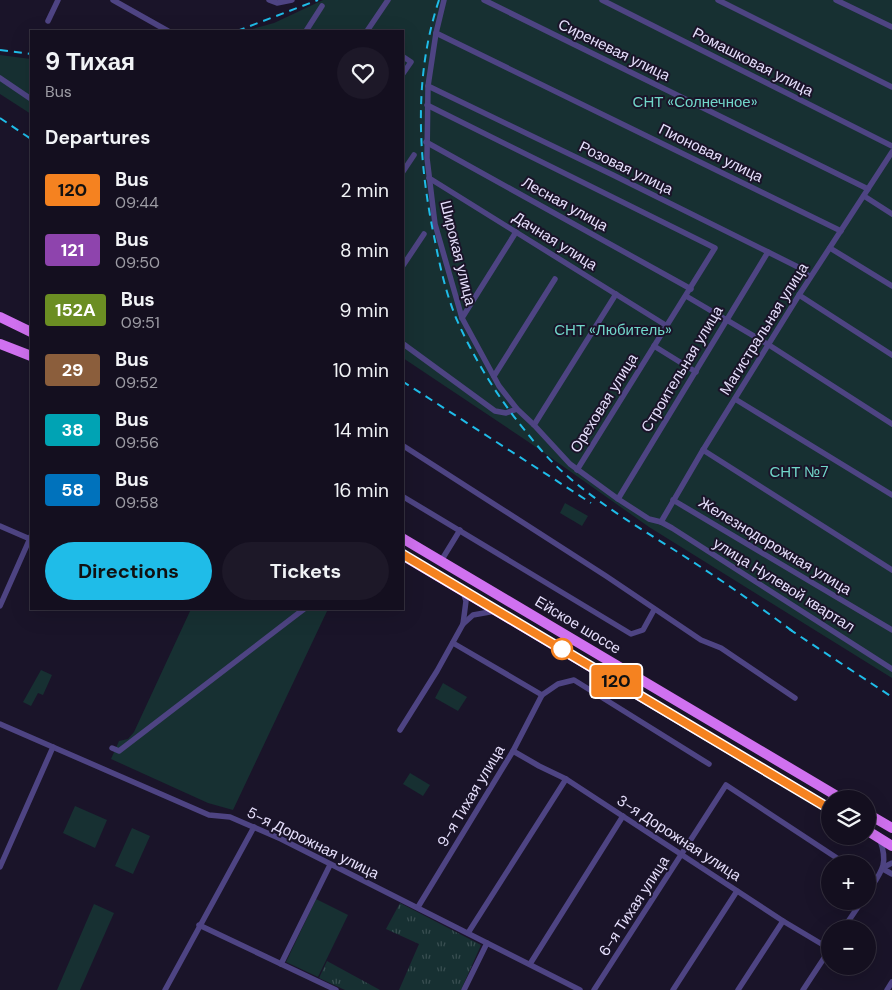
<!DOCTYPE html>
<html lang="en">
<head>
<meta charset="utf-8">
<style>
	:root { --surface:#140f1f; --page:#1d1828; --text:#f1f3f6; --muted:#9d9ca4; --line:#332f3d; --accent:#1fbce8 }
	body { margin:0; font-family:"DM Sans",sans-serif; background:var(--page); color:var(--text); height:100vh; display:flex; flex-direction:column; font-size:19px; white-space:nowrap }
	* { box-sizing:border-box; margin:0 }
	p { font-size:16px; color:var(--muted) }
	.icon { flex:none; width:28px; height:28px; fill:none; stroke:currentColor; stroke-width:2; stroke-linecap:round; stroke-linejoin:round }
	.map { position:relative; flex:1; overflow:hidden }
	.drawer { position:absolute; left:30px; top:30px; width:374px; height:580px; display:flex; flex-direction:column; background:var(--surface); border-radius:0px; box-shadow:0 5px 20px #0002,0 0 0 1px var(--line) }
	.drawer>* { flex:none }
	.badge { padding:0 10px; border-radius:4px; font-size:18px; line-height:32px }
	.fabs { position:absolute; left:821px; top:790px; display:grid; gap:10px }
	.fabs a { display:grid; place-items:center; width:55px; height:55px; border-radius:50%; background:var(--surface); box-shadow:0 5px 20px #0002,0 0 0 1px var(--line); font-size:25px }
	.map>.badge { position:absolute; translate:-50% -50%; box-shadow:0 0 0 2px #fff }
	h2 { padding:0 15px; font-size:19px; line-height:45px }
	.round { display:grid; place-items:center; flex:none; width:52px; height:52px; border-radius:26px; background:var(--page) }
	.summary { display:flex; align-items:center; justify-content:space-between; height:85px; padding:0 15px }
	h1 { font-size:24px; font-weight:700; line-height:38px }
	.button { display:flex; gap:10px; margin-top:auto; padding:10px 15px }
	.button a { flex:1; height:58px; border-radius:30px; background:var(--accent); color:#111; font-size:20px; font-weight:700; line-height:58px; text-align:center }
	.button a+a { background:var(--page); color:var(--text) }
	ul { padding:0; list-style:none }
	li { display:flex; align-items:center; gap:15px; height:60px; padding:0 15px }
	li div { flex:1 }
	li b { display:block; font-size:19px }
	li em { font-style:normal }
	li .badge { min-width:55px; font-weight:700; text-align:center }
	.map>svg:first-child { display:block }
</style>
</head>
<body>
<div class="map">
<svg width="892" height="990" viewBox="0 0 892 990">
	<defs>
		<pattern id="grass-tufts" width="24" height="20" patternUnits="userSpaceOnUse" patternTransform="scale(1.25)"><rect width="24" height="20" fill="#173032"/><path d="M3 7l-1-3M5 7V3M7 7l1-3M15 17l-1-3M17 17v-4M19 17l1-3" fill="none" stroke="#394e51"/></pattern>
	</defs>
	<rect width="100%" height="100%" fill="#1a1429"/>
	<g fill="url(#grass-tufts)">
		<path d="M400,903L481,945L461,990H399L419,944L386,929Z"/>
		<path d="M327,961L380,990H345L319,978Z"/>
	</g>
	<g fill="#173032">
		<path d="M323,0H892V678L649,527L530,443L403,358L402,31H245L274,23Z"/>
		<path d="M0,55L31,59V114L0,94Z"/>
		<path d="M565,503L588,516L582,526L560,513Z"/>
		<path d="M191,609H328L233,810L208,803L111,759L119,741L128,739L134,732Z"/>
		<path d="M41,670L52,675L43,695L38,693L31,706L23,702Z"/>
		<path d="M443,683L467,697L458,711L435,698Z"/>
		<path d="M410,773L430,785L423,796L403,784Z"/>
		<path d="M75,806L107,820L95,848L63,833Z"/>
		<path d="M132,828L150,836L133,874L115,866Z"/>
		<path d="M316,899L348,915L318,977L286,962Z"/>
		<path d="M94,904L114,913L80,990H57Z"/>
	</g>
	<g fill="none" stroke-linecap="round" stroke-linejoin="round">
		<g stroke="#4e4483" stroke-width="5.5">
			<path d="M113,0L168,31"/>
			<path d="M269,0L277,3L292,0"/>
			<path d="M444,0L436,33L428,86L427,158L435,224L462,318L499,386L517,409L534,425L570,464L618,499L649,519L661,522L672,528L892,669"/>
			<path d="M484,0L868,189"/>
			<path d="M602,0L892,146"/>
			<path d="M718,0L892,87"/>
			<path d="M836,0L892,27"/>
			<path d="M48,21L58,0"/>
			<path d="M306,31L322,6"/>
			<path d="M367,31L388,0"/>
			<path d="M436,33L841,231"/>
			<path d="M402,56L411,62L402,75"/>
			<path d="M0,78L31,99"/>
			<path d="M428,86L613,175L768,252L798,267L810,277"/>
			<path d="M427,105L715,248L577,470"/>
			<path d="M426,142L691,289"/>
			<path d="M402,173L414,155"/>
			<path d="M429,178L667,326"/>
			<path d="M864,196L892,214"/>
			<path d="M830,248L892,286"/>
			<path d="M402,267L424,234"/>
			<path d="M799,295L892,355"/>
			<path d="M686,296L769,345L892,424"/>
			<path d="M462,318L516,232"/>
			<path d="M402,343L495,411L506,413L517,409"/>
			<path d="M654,346L696,372"/>
			<path d="M494,376L555,279"/>
			<path d="M735,399L892,495"/>
			<path d="M534,425L616,294"/>
			<path d="M402,445L606,576L701,640L721,648L795,698"/>
			<path d="M703,450L892,570"/>
			<path d="M402,496L631,634L643,630L654,610"/>
			<path d="M618,499L768,252"/>
			<path d="M673,500L892,630"/>
			<path d="M661,522L703,450L799,295L892,152"/>
			<path d="M0,526L30,539"/>
			<path d="M441,561L460,530"/>
			<path d="M0,606L31,536"/>
			<path d="M463,624L473,615L495,611"/>
			<path d="M453,643L542,695"/>
			<path d="M0,724L209,815L230,817L281,839L580,990"/>
			<path d="M400,730L437,671L463,624L466,601L463,592"/>
			<path d="M112,748L119,751L304,609"/>
			<path d="M513,751L539,766L566,779L783,921L830,949"/>
			<path d="M0,867L53,747"/>
			<path d="M884,867L892,863"/>
			<path d="M883,869L892,874"/>
			<path d="M868,878L874,882"/>
			<path d="M868,892C881,872 889,865 880,840"/>
			<path d="M418,907L513,751L542,695L558,684L574,680L709,764"/>
			<path d="M199,925L336,990"/>
			<path d="M843,929L862,901"/>
			<path d="M468,933L566,779"/>
			<path d="M281,964L330,865"/>
			<path d="M530,964L623,816"/>
			<path d="M165,990L254,827"/>
			<path d="M464,990L487,943"/>
			<path d="M594,990L726,785L846,864"/>
			<path d="M673,990L737,891"/>
			<path d="M738,990L783,921"/>
			<path d="M803,990L830,949"/>
			<path d="M887,990L892,982"/>
		</g>
		<g stroke="#d071f0" stroke-width="10">
			<path d="M0,317L31,332"/>
			<path d="M0,344L31,356"/>
			<path d="M402,538L842,799"/>
			<path d="M402,555L830,809"/>
			<path d="M868,814L892,828"/>
			<path d="M868,831L892,846"/>
		</g>
		<g stroke="#1fbce8" stroke-width="2" stroke-dasharray="8 6" stroke-linecap="butt">
			<path d="M439,0C413,78 418,161 435,241C440,267 446,293 456,318C474,359 498,398 527,433C538,447 551,462 565,474C599,504 638,527 676,551C717,577 756,604 795,633"/>
			<path d="M237,31L318,0"/>
			<path d="M0,50L31,54"/>
			<path d="M0,118L31,139"/>
			<path d="M402,381L591,503"/>
			<path d="M789,629L892,697"/>
		</g>
	</g>
	<g fill="none" stroke-linecap="round" stroke-linejoin="round">
		<g stroke="#fff" stroke-width="11">
			<path id="line" d="M402,554L830,809"/>
		</g>
		<use href="#line" stroke="#f58220" stroke-width="8"/>
	</g>
	<circle fill="#fff" stroke="#f58220" stroke-width="2.5" cx="562" cy="649" r="10"/>
	<g text-anchor="middle" dominant-baseline="central" stroke-width="4" stroke-linejoin="round" paint-order="stroke">
		<g font-size="15" fill="#e6dffc" stroke="#1a1429">
			<text transform="translate(614 50) rotate(26)">Сиреневая улица</text>
			<text transform="translate(753 62) rotate(27)">Ромашковая улица</text>
			<text transform="translate(711 153) rotate(26)">Пионовая улица</text>
			<text transform="translate(626 168) rotate(26)">Розовая улица</text>
			<text transform="translate(565 204) rotate(29)">Лесная улица</text>
			<text transform="translate(555 241) rotate(32)">Дачная улица</text>
			<text transform="translate(458 253) rotate(76)">Широкая улица</text>
			<text transform="translate(764 329) rotate(-58)">Магистральная улица</text>
			<text transform="translate(682 369) rotate(-59)">Строительная улица</text>
			<text transform="translate(604 403) rotate(-58)">Ореховая улица</text>
			<text transform="translate(775 546) rotate(31)">Железнодорожная улица</text>
			<text transform="translate(784 585) rotate(32)">улица Нулевой квартал</text>
			<text transform="translate(578 625) rotate(31)">Ейское шоссе</text>
			<text transform="translate(471 796) rotate(-59)">9-я Тихая улица</text>
			<text transform="translate(679 838) rotate(33)">3-я Дорожная улица</text>
			<text transform="translate(313 843) rotate(26)">5-я Дорожная улица</text>
			<text transform="translate(634 906) rotate(-57)">6-я Тихая улица</text>
		</g>
		<g font-size="15" fill="#71d6c9" stroke="#1a1429">
			<text x="695" y="102">СНТ «Солнечное»</text>
			<text x="613" y="330">СНТ «Любитель»</text>
			<text x="799" y="472">СНТ №7</text>
		</g>
	</g>
</svg>
<div class="fabs">
<a><svg class="icon" aria-label="layers" viewBox="0 0 24 24"><path d="M12 4l9 5-9 5-9-5zM3 14l9 5 9-5"/></svg></a>
<a>+</a>
<a>−</a>
</div>
<b class="badge" style="left:616px;top:681px;background:#f58220;color:#111">120</b>
<section class="drawer">
<div class="summary"><div><h1>9 Тихая</h1><p>Bus</p></div><a class="round"><svg class="icon" aria-label="heart" viewBox="0 0 24 24"><path d="M12 20l-8-8c-3-5 5-10 8-4 3-6 11-1 8 4z"/></svg></a></div>
<h2>Departures</h2>
<ul>
<li><span class="badge" style="background:#f58220;color:#111">120</span><div><b>Bus</b><p>09:44</p></div><em>2 min</em></li>
<li><span class="badge" style="background:#8e44ad;color:#fff">121</span><div><b>Bus</b><p>09:50</p></div><em>8 min</em></li>
<li><span class="badge" style="background:#6b8e23;color:#fff">152A</span><div><b>Bus</b><p>09:51</p></div><em>9 min</em></li>
<li><span class="badge" style="background:#8b5e3c;color:#fff">29</span><div><b>Bus</b><p>09:52</p></div><em>10 min</em></li>
<li><span class="badge" style="background:#00a3b4;color:#fff">38</span><div><b>Bus</b><p>09:56</p></div><em>14 min</em></li>
<li><span class="badge" style="background:#0072bc;color:#fff">58</span><div><b>Bus</b><p>09:58</p></div><em>16 min</em></li>
</ul>
<div class="button"><a>Directions</a><a>Tickets</a></div>
</section>
</div>
</body>
</html>
